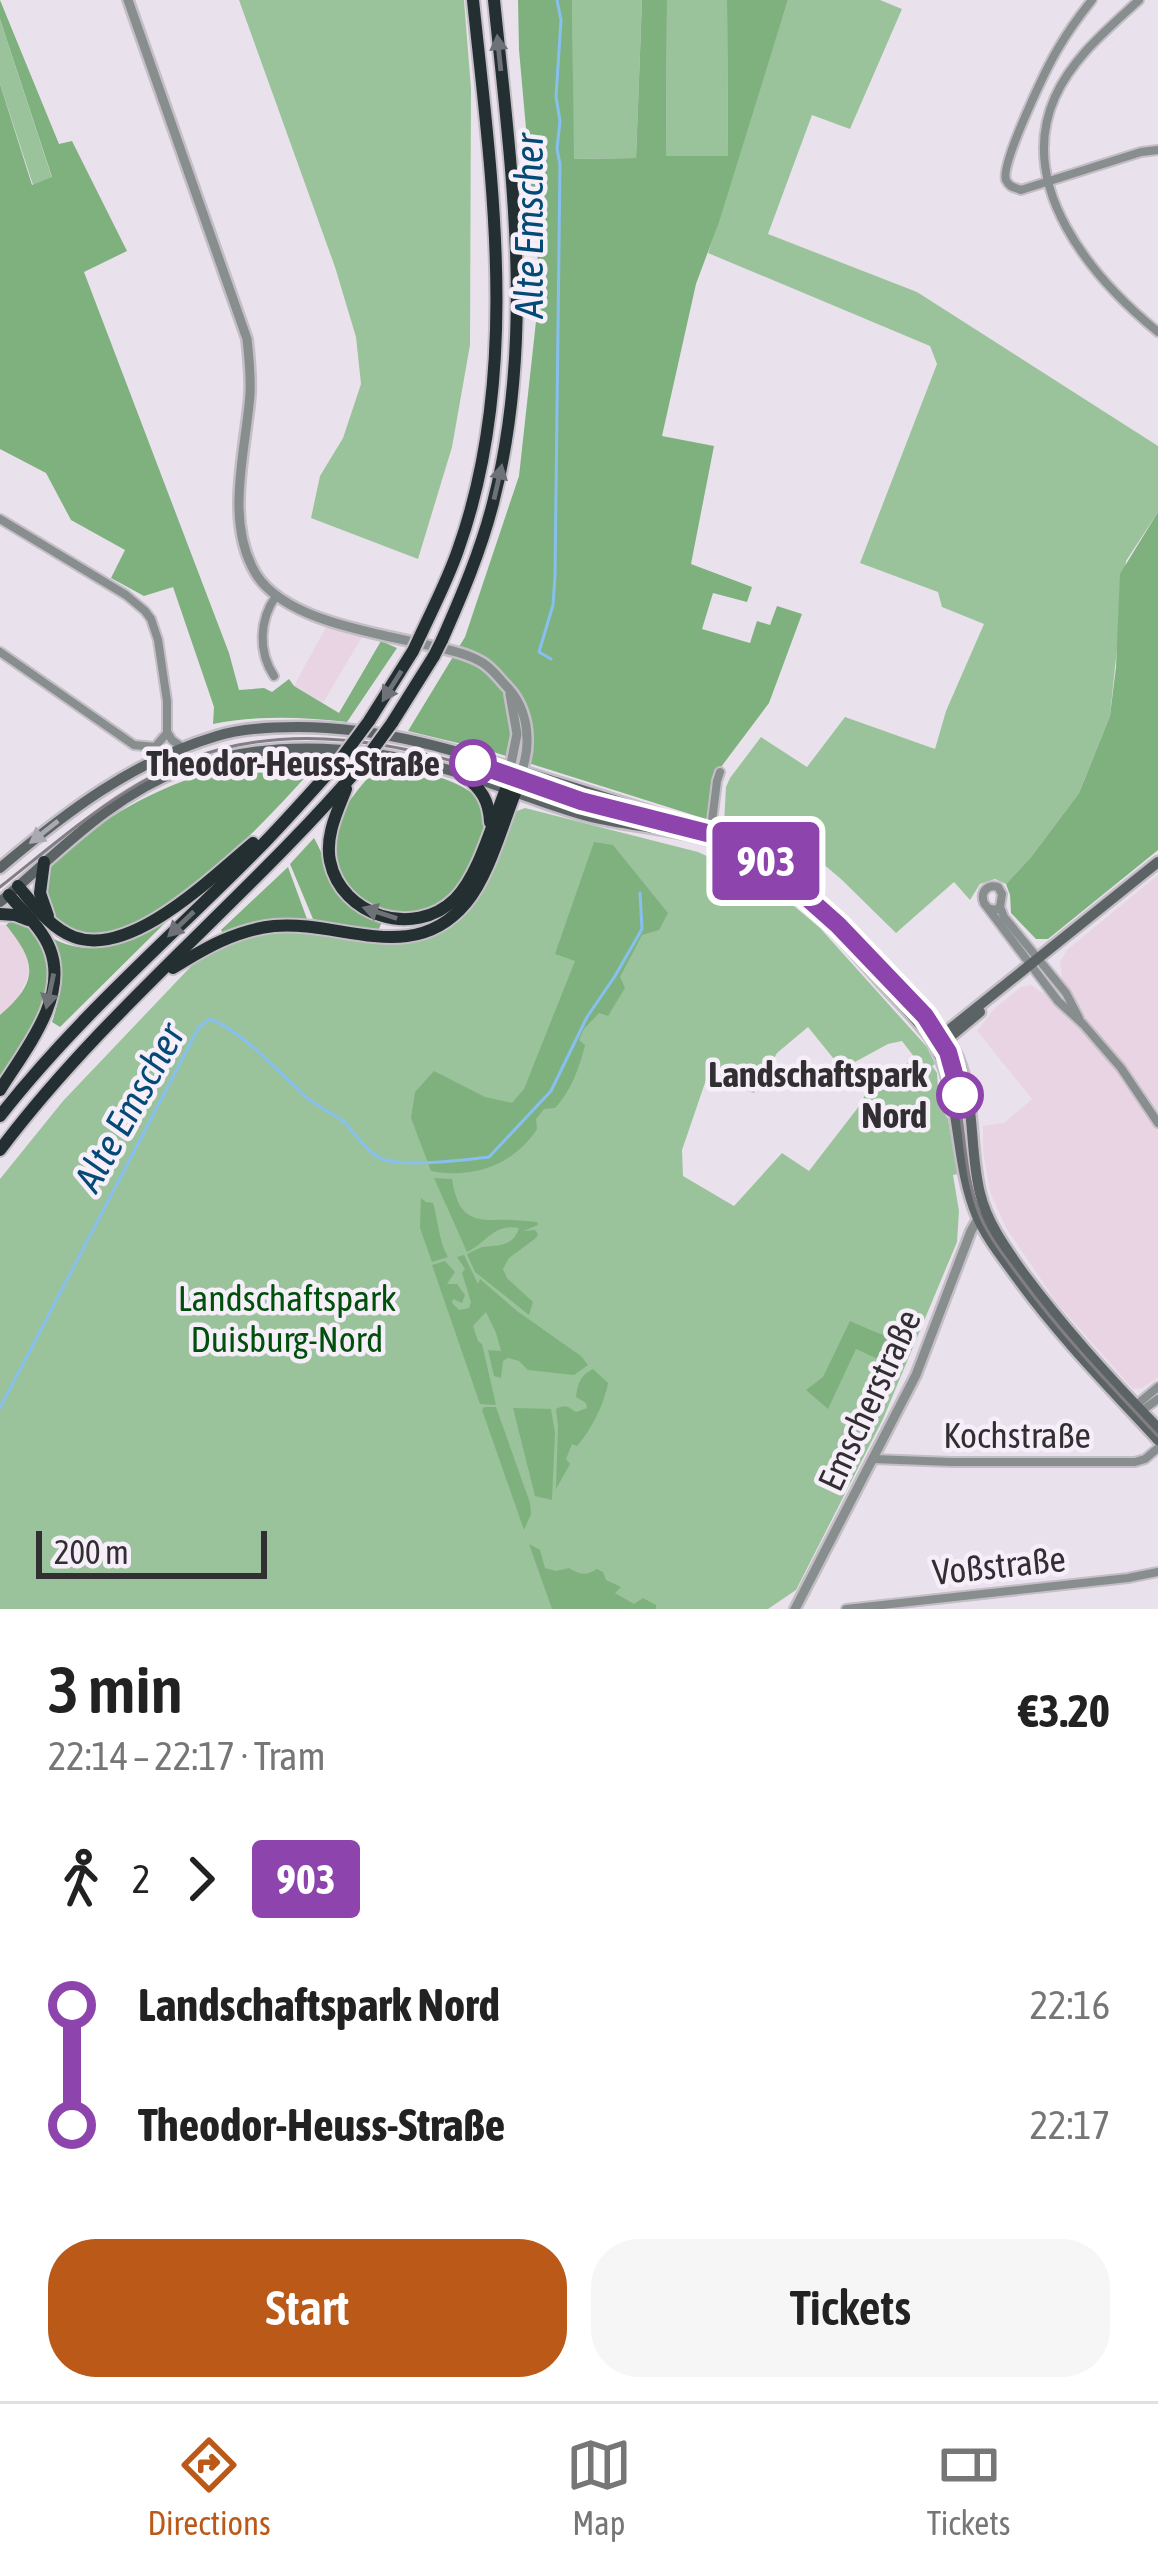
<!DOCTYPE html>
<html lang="en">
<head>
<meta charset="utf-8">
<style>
	:root { --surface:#fff; --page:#f6f6f6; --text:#222; --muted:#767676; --line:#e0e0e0; --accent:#ba5918 }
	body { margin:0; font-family:"Asap Condensed",sans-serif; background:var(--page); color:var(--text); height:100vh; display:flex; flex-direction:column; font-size:45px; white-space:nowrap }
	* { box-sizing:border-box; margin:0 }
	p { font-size:39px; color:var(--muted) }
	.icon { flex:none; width:66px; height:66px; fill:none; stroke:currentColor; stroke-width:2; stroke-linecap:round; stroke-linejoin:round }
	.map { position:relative; height:1609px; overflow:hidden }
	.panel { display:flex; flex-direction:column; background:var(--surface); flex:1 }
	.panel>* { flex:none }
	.badge { padding:0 24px; border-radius:9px; font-size:42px; line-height:78px }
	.scale { position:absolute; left:36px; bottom:30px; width:231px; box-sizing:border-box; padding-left:12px; border:6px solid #312f32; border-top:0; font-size:33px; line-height:42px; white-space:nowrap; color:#312f32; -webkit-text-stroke:9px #f6eff9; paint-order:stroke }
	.map>.badge { position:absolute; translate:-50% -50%; box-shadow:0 0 0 6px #fff }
	.legs { display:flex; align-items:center; gap:18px; height:132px; padding:0 48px; font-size:39px }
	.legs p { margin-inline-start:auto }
	.headline { display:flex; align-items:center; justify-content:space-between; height:204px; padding:0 48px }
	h1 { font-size:66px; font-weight:600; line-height:90px }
	.button { display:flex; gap:24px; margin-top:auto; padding:24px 48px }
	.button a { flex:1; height:138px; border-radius:48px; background:var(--accent); color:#fff; font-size:48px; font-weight:600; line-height:138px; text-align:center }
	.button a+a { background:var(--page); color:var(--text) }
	ul { padding:0 48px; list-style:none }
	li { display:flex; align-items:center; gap:42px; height:120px; font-size:45px }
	li i { display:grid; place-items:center; width:18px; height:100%; margin:0 15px; background:currentColor }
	li i::after { content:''; width:30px; height:30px; margin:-15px; border:9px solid; border-radius:50%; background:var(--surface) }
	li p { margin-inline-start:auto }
	li:first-child i { background:linear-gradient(#0000 50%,currentColor 0) }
	li:last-child i { background:linear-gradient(currentColor 50%,#0000 0) }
	.menu { display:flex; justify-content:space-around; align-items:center; height:168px; border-top:3px solid var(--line); background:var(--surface); font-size:33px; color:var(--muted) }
	.menu a { display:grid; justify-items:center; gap:6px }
	.menu .selected { color:var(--accent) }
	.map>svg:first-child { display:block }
</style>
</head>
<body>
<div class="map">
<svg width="1158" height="1609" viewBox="0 0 1158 1609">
	<rect width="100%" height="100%" fill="#e9e2ec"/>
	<g fill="#e9d4e3">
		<path d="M326,627L362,637L323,703L294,686Z"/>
		<path d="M1158,875V1378L1142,1388L1133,1389L1057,1303L1005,1226L990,1192L983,1151V1126L1004,1123L1032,1099L977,1031L995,1008L1021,987L1031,985L1043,993L1062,976L1060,962L1067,950Z"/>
		<path d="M0,925H6L27,952L29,974L17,1000L0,1015Z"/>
	</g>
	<g fill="#9bc39b" fill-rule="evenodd">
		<path d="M239,0H464L471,89L470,345L452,447L418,559L311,518L320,476L343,438L361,384L356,337L335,267Z"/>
		<path d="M572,0H642L636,158L573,159Z"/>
		<path d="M667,0H727L728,156H666Z"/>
		<path d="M788,0H880L902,9L850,129L812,115L768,234L917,292L1158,446V512L1126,561L1110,716L1079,793L1031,857L1006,884L995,879L980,884L970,900L954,882L896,933L841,879L777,825L757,841L724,824L726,787L730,778L761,737L807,767L845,717L935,749L946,711L984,624L942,607L938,592L860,563L937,364L930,346L708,253Z"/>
		<path d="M0,19L52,178L33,185L0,84Z"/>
		<path d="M525,808L698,852L768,884L820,928L927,1047L935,1064L932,1066L937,1073L939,1103L948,1119L958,1174L953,1175L959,1211L957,1242L883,1419L796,1590L768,1609H0V1179L63,1101L197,960C228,942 258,932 294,932C337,931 402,961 439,930C448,923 454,908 460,899C478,870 496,841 514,812ZM808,1027L842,1069L888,1044L902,1041L915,1058L865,1091L863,1101L809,1171L782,1153L734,1206L683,1176L682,1150L707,1077L754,1093L777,1053Z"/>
	</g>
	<g fill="#7fb17f">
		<path d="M0,0L59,144L72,141L127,251L84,272L229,653L239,690L264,688L272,692L289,679L294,686L339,713L381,641L397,648L347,722C303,717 257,715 213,724L214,707L173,587L144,596L111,578L125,550L71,520L46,473L0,449V84L32,185L52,177L0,19Z"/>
		<path d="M518,0H572L574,159L636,158L642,0H667L666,156H728L727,0H788L719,222L696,284L662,436L714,446L691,564L752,587L747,602L713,593L702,629L750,643L757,621L770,625L777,606L802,614L769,703L715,775L709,820L487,750L408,731L465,637L519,476L540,285L519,50Z"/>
		<path d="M1158,512V850L1048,939H1036L1011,913L1010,895L1006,884L1031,857L1079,793L1110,716L1116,667L1120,574Z"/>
		<path d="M325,755C273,814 217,874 150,915C137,922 123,932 109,935C88,939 65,932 52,914C45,903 40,884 45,870C50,858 70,848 79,840C152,783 233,757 325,755Z"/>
		<path d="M381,763C408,769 478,780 485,811C487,820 483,829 480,838C473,858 467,879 451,894C404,940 321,895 336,831C342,804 364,783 381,763Z"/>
		<path d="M314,838C336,878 333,905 382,922L377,933L313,919L290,864Z"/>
		<path d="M594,842L613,845L668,913L659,930L642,935L620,977L625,988L608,1016L599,1013L584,1029L579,1040L585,1045C579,1069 571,1091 555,1108L544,1109L536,1119L537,1129C514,1165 472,1179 431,1171L411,1118L415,1092L434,1071L485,1097L512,1103L524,1089L575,961L555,954Z"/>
		<path d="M288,867L307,919L255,924L223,933L221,930Z"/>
		<path d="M173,915L60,1027L52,1022C63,992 61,970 49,941L52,938C97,962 134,937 173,915Z"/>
		<path d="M15,918C84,959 28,1032 0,1079V1015C40,981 36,962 6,925Z"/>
		<path d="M434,1178L452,1179C457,1209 465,1221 496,1220C509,1219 523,1221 537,1222L538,1225L523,1231L535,1230L538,1234L536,1238L509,1258L503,1269L507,1278L533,1302L529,1315L475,1272L467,1254C470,1253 480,1247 483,1247C499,1245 513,1247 519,1228C494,1223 486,1243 467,1252Z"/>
		<path d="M421,1194V1198L426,1202L433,1203C438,1220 439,1242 448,1257L432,1262L420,1228Z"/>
		<path d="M464,1255L478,1284L480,1279L517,1311L581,1356L588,1365L574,1375L528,1370L519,1361L508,1358L503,1361L501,1378L494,1376L488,1350L501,1351L496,1333L486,1312L473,1326L478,1341L482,1344L496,1405L480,1404L432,1265L445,1261L455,1272L447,1284H457L465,1295L462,1303L453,1299L452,1303L459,1310L469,1308L471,1302L462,1273L465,1269L457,1257Z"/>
		<path d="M850,1321L875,1332L912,1344L902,1370L856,1349L828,1409L806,1390L823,1377Z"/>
		<path d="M593,1369L608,1383C604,1405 591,1430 577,1446L572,1444L566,1459L570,1464L556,1489L558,1426L556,1409C565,1404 568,1406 576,1412L587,1408L586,1403L576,1397C578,1383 580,1376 593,1369Z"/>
		<path d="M484,1407H496L530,1503L531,1514L524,1530L482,1410Z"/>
		<path d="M513,1408L551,1409L555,1433L552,1500L535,1496Z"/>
		<path d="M529,1544L540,1550L545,1568L556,1571L569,1568C580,1575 586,1576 597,1569L603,1572L606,1580L621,1587L615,1593L634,1604L643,1598L656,1605V1609H552Z"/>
	</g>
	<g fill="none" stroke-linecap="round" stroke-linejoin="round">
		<g stroke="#87c0ef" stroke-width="3">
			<path d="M551,659L539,652L553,605L555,576L560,164L557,149L560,121L556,97L561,20L557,0"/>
			<path d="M0,1408L199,1027L210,1019C242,1031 280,1073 305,1096C317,1107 332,1112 344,1122C358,1135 366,1154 385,1160C411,1167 462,1160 489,1157L551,1091L587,1017L615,976L642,929L640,893"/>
		</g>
		<g stroke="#c4bec7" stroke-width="12">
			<g id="minor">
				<path d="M1092,0C1080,15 1069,30 1059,47C1048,65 1000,164 1006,180C1010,188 1014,187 1021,190L1141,152L1158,150"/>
				<path d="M1139,0C1108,29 1073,57 1055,97C1015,187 1092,278 1158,332"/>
				<path d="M0,519L126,595L145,611L151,619L158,640L167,701V732L172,740L183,748"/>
				<path d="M0,652L134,745L155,747L167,733"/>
				<path d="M274,676C258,652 259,620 276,596"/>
				<path d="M710,837L717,781L720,772"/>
				<path d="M1000,907L1004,917L1066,993L1079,1018"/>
				<path d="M988,908L995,910L1000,907L1002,894L998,887C987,884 980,892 984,903L1058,1001L1083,1024L1121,1068L1158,1123"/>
				<path d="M1135,1406L1158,1387"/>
				<path d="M1140,1412L1158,1399"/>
				<path d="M873,1459L952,1462H1135L1145,1459L1158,1448"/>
				<path d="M846,1609L1128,1578L1158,1572"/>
			</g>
		</g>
		<g stroke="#c4bec7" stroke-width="14">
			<g id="tertiary">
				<path d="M128,0L247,339C249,357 251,375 250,394C246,451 224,521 256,574C286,622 379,633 431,646C448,650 467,653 483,663C494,670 500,680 509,689C521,702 527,721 527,739C528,757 520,776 515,793"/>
				<path d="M506,789L517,734L510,694"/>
				<path d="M795,1609L916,1375L971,1231L978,1219L984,1216"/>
			</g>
		</g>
		<g stroke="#c4bec7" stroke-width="15">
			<g id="secondary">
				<path d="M0,868C66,812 133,761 217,736C243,728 271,727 298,727C389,727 471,755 556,782C611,799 667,816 721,836"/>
				<path d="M0,902C58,853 110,796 183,769C284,733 389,748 487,782C521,794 556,808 591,817C641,829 706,830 749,857C801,888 842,937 881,982C897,1000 915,1017 930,1037C962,1087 953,1160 977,1216C987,1239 1003,1258 1017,1278C1059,1336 1109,1387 1158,1440"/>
				<path d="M823,908L877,961L953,1048C977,1093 968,1145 980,1193C987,1223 1007,1250 1024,1274C1065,1329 1110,1379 1158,1428"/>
				<path d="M940,1037L1158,862"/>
				<path d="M944,1042L980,1012"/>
			</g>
		</g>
		<g stroke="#c4bec7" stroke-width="16">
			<g id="motorway">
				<path d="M421,634C434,606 448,579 458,550C521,374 492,181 473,0"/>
				<path d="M442,640C462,595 481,550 493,503C536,337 511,167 494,0"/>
				<path d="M369,721L413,651"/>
				<path d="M392,723L434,656"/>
				<path d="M465,776C481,789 489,800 490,822"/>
				<path d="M346,789C337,812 325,836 330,861C341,916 414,939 455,899C479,875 493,821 506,789"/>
				<path d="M44,862L40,893L48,916"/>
				<path d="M18,886C34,905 50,928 74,937C131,958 212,877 253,843"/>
				<path d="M0,914L15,915L28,920"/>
				<path d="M173,968C205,948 236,930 274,926C341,920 413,967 466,903C489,875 502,826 515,793"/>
				<path d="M0,1090C24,1051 69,998 50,949C42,928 23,912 9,895"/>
				<path d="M0,1116C79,1015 176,933 265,842C290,816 315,788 340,760"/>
				<path d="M0,1150C107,1008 248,898 363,763"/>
			</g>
		</g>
		<use href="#minor" stroke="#888d8e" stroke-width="8"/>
		<use href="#tertiary" stroke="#888d8e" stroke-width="9"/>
		<use href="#secondary" stroke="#5c6365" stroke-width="10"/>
		<use href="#motorway" stroke="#242f31" stroke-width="12"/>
		<path stroke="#827e84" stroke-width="3" d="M0,887C74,829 143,764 238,745C327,727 422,748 505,778C531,787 556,797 582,805C614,815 647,822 679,830C700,835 720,838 739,848C774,866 802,896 830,923C865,956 901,990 930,1028C972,1082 955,1157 981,1218C991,1240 1007,1260 1021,1279C1062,1335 1110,1385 1158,1436"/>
		<g stroke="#c4bec7" stroke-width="16" stroke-linecap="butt">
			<g id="motorway-bridge">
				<path d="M413,651L421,634"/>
				<path d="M434,656L442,640"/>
				<path d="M340,760L369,721"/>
				<path d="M363,763L392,723"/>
			</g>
		</g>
		<use href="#motorway-bridge" stroke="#242f31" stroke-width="12"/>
	</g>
	<defs><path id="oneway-solid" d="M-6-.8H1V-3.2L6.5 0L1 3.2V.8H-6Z" transform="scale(3)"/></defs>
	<g fill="#6e7277">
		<use href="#oneway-solid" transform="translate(499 53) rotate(-96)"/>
		<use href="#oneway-solid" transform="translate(498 482) rotate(-77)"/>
		<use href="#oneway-solid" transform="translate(392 686) rotate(122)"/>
		<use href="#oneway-solid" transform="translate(380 913) rotate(-162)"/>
		<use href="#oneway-solid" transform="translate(181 924) rotate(136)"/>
		<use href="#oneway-solid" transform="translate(50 991) rotate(102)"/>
	</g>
	<use fill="#a9a9af" href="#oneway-solid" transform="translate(44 832) rotate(142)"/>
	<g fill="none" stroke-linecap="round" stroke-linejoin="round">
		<g stroke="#fff" stroke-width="27">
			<path id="line-1" d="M473,763L581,801L711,834L739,844L765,860L838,925L925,1016L948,1052L960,1095"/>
		</g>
		<use href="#line-1" stroke="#8e44ad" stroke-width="18"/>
	</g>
	<g fill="#fff" stroke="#8e44ad" stroke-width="6">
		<circle cx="473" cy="763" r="21"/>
		<circle cx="960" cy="1095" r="21"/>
	</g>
	<g text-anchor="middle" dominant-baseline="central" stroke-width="9" stroke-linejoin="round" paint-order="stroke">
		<g font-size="36" font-weight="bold" fill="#312f32" stroke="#f6eff9" text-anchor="end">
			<text x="440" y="763">Theodor-Heuss-Straße</text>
			<text x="927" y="1074">Landschaftspark<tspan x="927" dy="41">Nord</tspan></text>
		</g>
		<g font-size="36" fill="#00500c" stroke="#f6eff9">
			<text x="287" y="1298">Landschaftspark<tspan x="287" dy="41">Duisburg-Nord</tspan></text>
		</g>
		<g font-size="36" fill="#312f32" stroke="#f6eff9">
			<text transform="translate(869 1400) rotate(-65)">Emscherstraße</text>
			<text x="1017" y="1435">Kochstraße</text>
			<text transform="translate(999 1565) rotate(-6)">Voßstraße</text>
		</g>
		<g font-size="39" font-style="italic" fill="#044a76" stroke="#f6eff9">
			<text transform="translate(529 226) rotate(-90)">Alte Emscher</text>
			<text transform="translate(129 1107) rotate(-61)">Alte Emscher</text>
		</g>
	</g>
</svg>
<div class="scale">200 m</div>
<b class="badge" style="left:766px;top:861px;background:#8e44ad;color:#fff">903</b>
</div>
<section class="panel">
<div class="headline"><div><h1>3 min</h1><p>22:14 – 22:17 · Tram</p></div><b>€3.20</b></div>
<div class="legs"><svg class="icon" aria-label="walk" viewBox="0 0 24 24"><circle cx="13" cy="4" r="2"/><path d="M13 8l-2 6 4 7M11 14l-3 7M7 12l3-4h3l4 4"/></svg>2<svg class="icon" aria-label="forward" viewBox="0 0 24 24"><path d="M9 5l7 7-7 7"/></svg><b class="badge" style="background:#8e44ad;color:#fff">903</b></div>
<ul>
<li><i style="color:#8e44ad"></i><b>Landschaftspark Nord</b><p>22:16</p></li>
<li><i style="color:#8e44ad"></i><b>Theodor-Heuss-Straße</b><p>22:17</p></li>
</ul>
<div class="button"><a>Start</a><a>Tickets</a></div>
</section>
<nav class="menu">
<a class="selected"><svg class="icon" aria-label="directions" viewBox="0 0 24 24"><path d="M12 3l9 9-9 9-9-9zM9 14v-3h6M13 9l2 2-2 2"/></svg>Directions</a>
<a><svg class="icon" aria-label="map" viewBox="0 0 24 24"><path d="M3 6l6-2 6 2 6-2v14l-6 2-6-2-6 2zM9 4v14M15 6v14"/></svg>Map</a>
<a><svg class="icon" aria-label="tickets" viewBox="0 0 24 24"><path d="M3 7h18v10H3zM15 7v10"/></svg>Tickets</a>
</nav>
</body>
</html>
